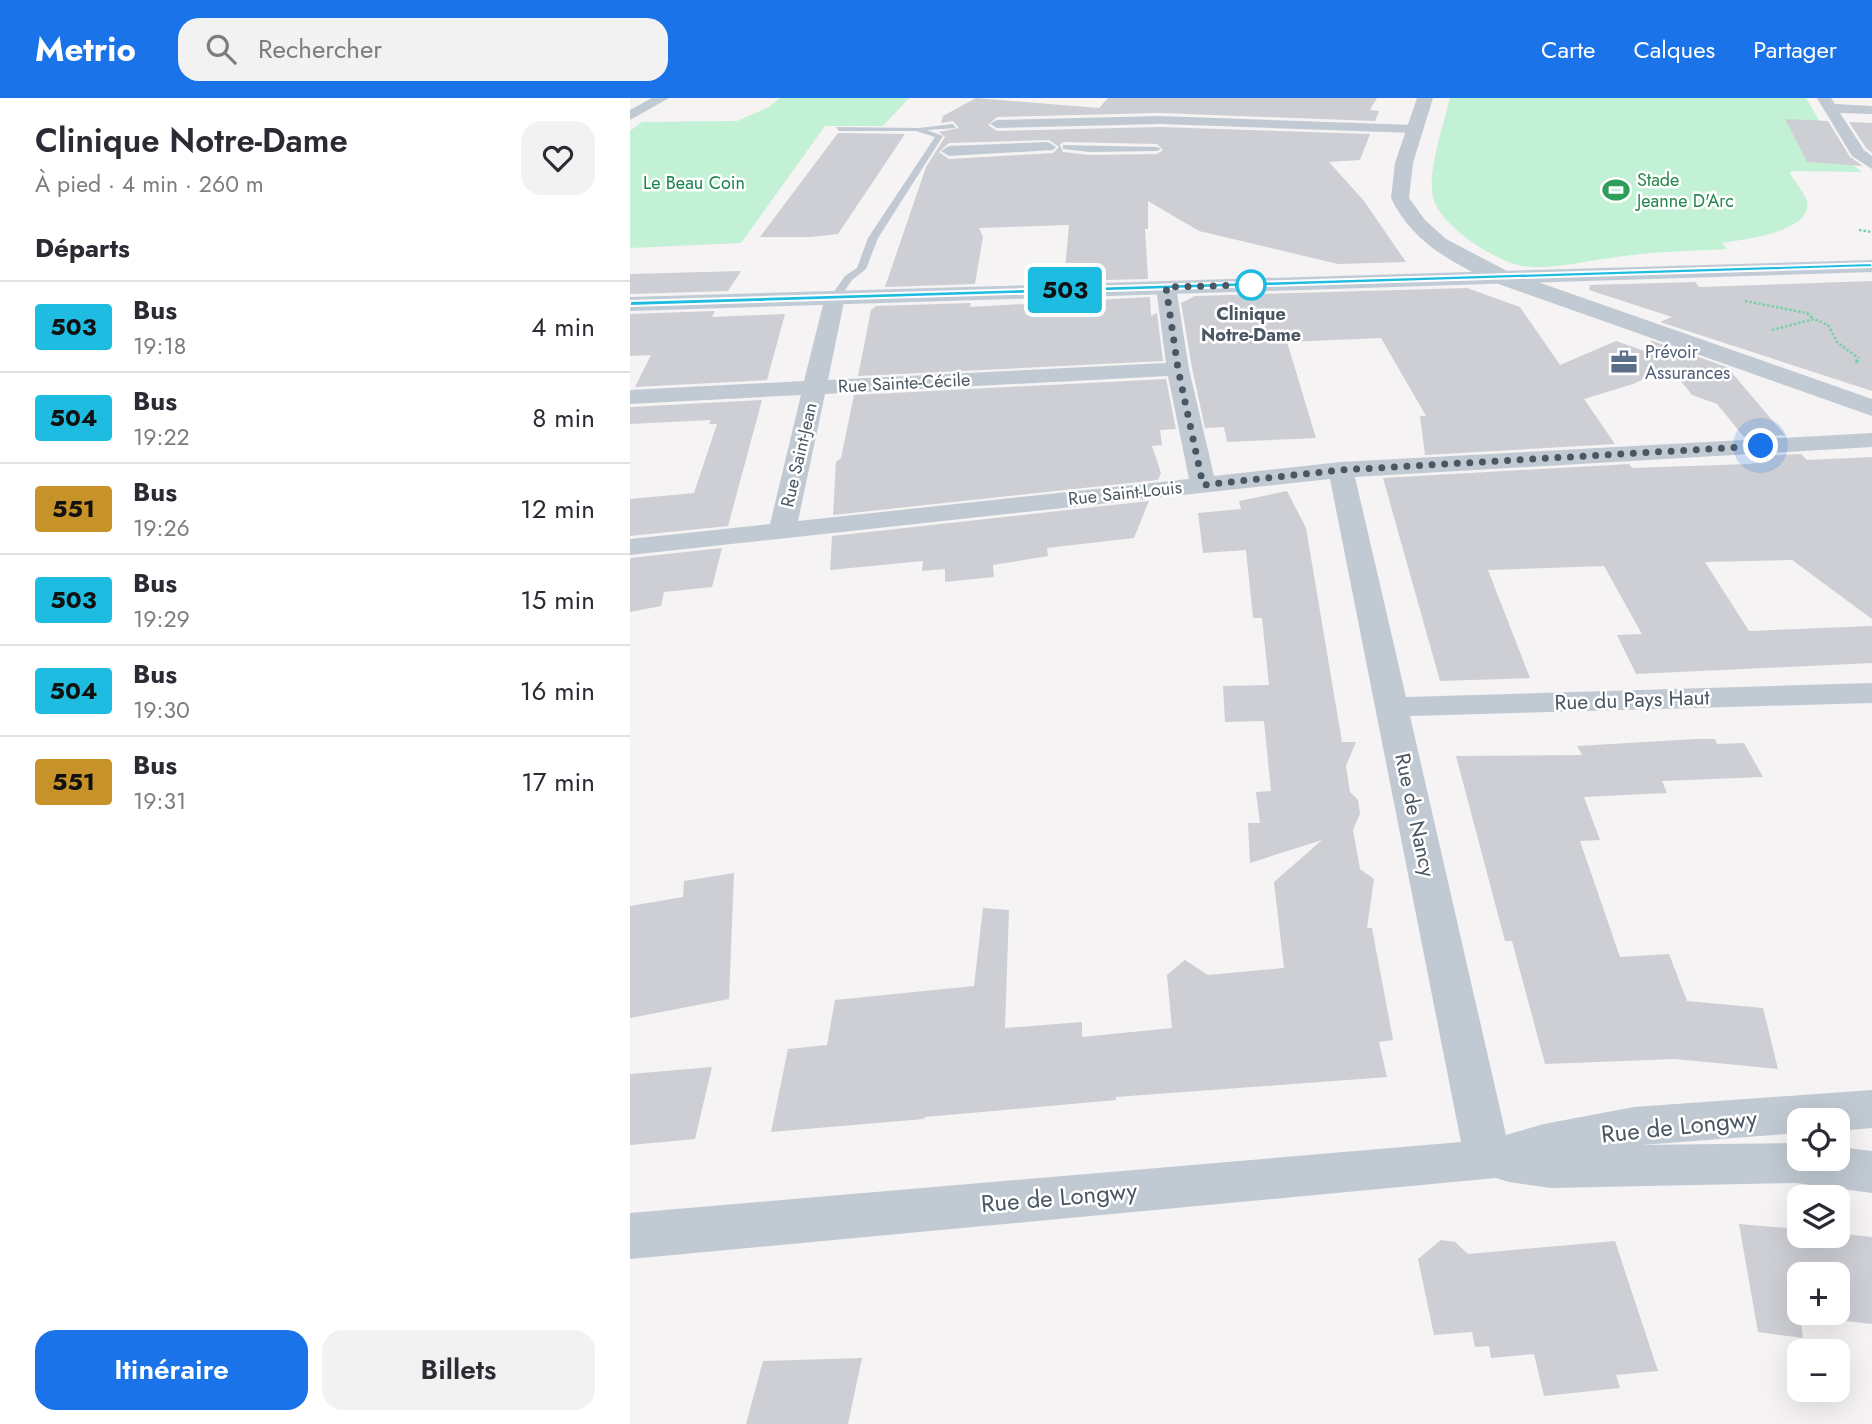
<!DOCTYPE html>
<html lang="fr">
<head>
<meta charset="utf-8">
<style>
	:root { --surface:#fff; --page:#f2f2f3; --text:#2b2b33; --muted:#7c7c81; --line:#e1e1e2; --accent:#1a73e8 }
	body { margin:0; font-family:Jost,sans-serif; background:var(--page); color:var(--text); height:100vh; display:flex; flex-direction:column; font-size:26px; white-space:nowrap }
	* { box-sizing:border-box; margin:0 }
	p { font-size:23px; color:var(--muted) }
	.icon { flex:none; width:38px; height:38px; fill:none; stroke:currentColor; stroke-width:2; stroke-linecap:round; stroke-linejoin:round }
	.map { position:relative; flex:1; overflow:hidden }
	.sheet { display:flex; flex-direction:column; background:var(--surface); width:630px }
	.sheet>* { flex:none }
	.badge { padding:0 14px; border-radius:5px; font-size:24px; line-height:46px }
	.controls { position:absolute; left:1157px; top:1010px; display:grid; gap:14px }
	.controls a { display:grid; place-items:center; width:63px; height:63px; border-radius:14px; background:var(--surface); box-shadow:0 7px 28px #0002; font-size:35px }
	.you { position:absolute; width:35px; height:35px; margin:-18px; border:5px solid #fff; border-radius:50%; background:#1a73e8; box-shadow:0 0 0 10px #1a73e833 }
	.map>.badge { position:absolute; translate:-50% -50%; box-shadow:0 0 0 4px #fff }
	h2 { padding:0 35px; font-size:26px; line-height:63px }
	.round { display:grid; place-items:center; flex:none; width:74px; height:74px; border-radius:21px; background:var(--page) }
	.summary { display:flex; align-items:center; justify-content:space-between; height:119px; padding:0 35px }
	h1 { font-size:33px; font-weight:600; line-height:52px }
	.cta { display:flex; gap:14px; margin-top:auto; padding:14px 35px }
	.cta a { flex:1; height:80px; border-radius:21px; background:var(--accent); color:#fff; font-size:28px; font-weight:600; line-height:80px; text-align:center }
	.cta a+a { background:var(--page); color:var(--text) }
	ul { padding:0; list-style:none }
	li { display:flex; align-items:center; gap:21px; height:91px; padding:0 35px; border-top:2px solid var(--line) }
	li div { flex:1 }
	li b { display:block; font-size:26px }
	li em { font-style:normal }
	li .badge { min-width:77px; font-weight:700; text-align:center }
	header { display:flex; align-items:center; gap:42px; box-sizing:border-box; height:98px; padding:0 35px; background:var(--accent); color:#fff }
	header strong { font-size:33px }
	nav { display:flex; gap:38px; margin-inline-start:auto; font-size:24px }
	.search { width:490px; height:63px; background:var(--page); display:flex; align-items:center; gap:18px; box-sizing:border-box; padding:0 24px; border-radius:21px; color:var(--muted); font-size:26px }
	main { display:flex; flex:1; min-height:0 }
	.map>svg:first-child { display:block }
</style>
</head>
<body>
<header>
<strong>Metrio</strong>
<div class="search"><svg class="icon" aria-label="search" viewBox="0 0 24 24"><circle cx="10" cy="10" r="6"/><path d="M15 15l6 6"/></svg>Rechercher</div>
<nav><a>Carte</a><a>Calques</a><a>Partager</a></nav>
</header>
<main>
<section class="sheet">
<div class="summary"><div><h1>Clinique Notre-Dame</h1><p>À pied · 4 min · 260 m</p></div><a class="round"><svg class="icon" aria-label="heart" viewBox="0 0 24 24"><path d="M12 20l-8-8c-3-5 5-10 8-4 3-6 11-1 8 4z"/></svg></a></div>
<h2>Départs</h2>
<ul>
<li><span class="badge" style="background:#1fbce1;color:#111">503</span><div><b>Bus</b><p>19:18</p></div><em>4 min</em></li>
<li><span class="badge" style="background:#1fbce1;color:#111">504</span><div><b>Bus</b><p>19:22</p></div><em>8 min</em></li>
<li><span class="badge" style="background:#c79227;color:#111">551</span><div><b>Bus</b><p>19:26</p></div><em>12 min</em></li>
<li><span class="badge" style="background:#1fbce1;color:#111">503</span><div><b>Bus</b><p>19:29</p></div><em>15 min</em></li>
<li><span class="badge" style="background:#1fbce1;color:#111">504</span><div><b>Bus</b><p>19:30</p></div><em>16 min</em></li>
<li><span class="badge" style="background:#c79227;color:#111">551</span><div><b>Bus</b><p>19:31</p></div><em>17 min</em></li>
</ul>
<div class="cta"><a>Itinéraire</a><a>Billets</a></div>
</section>
<div class="map">
<svg width="1242" height="1326" viewBox="0 0 1242 1326">
	<rect width="100%" height="100%" fill="#f5f3f3"/>
	<g fill="#c3f1d5">
		<path d="M150,0H279L253,28H195L111,145L0,150V33L12,24L107,23L139,9Z"/>
		<path d="M820,0H1176L1208,55L1232,74L1162,73L1160,75C1164,83 1175,95 1177,104C1183,134 1111,142 1092,145L1097,151C1066,153 1029,153 994,158C966,161 913,174 888,167C861,160 809,127 803,99C797,74 814,26 820,0Z"/>
	</g>
	<g fill="#cdcfd5" fill-rule="evenodd">
		<path d="M346,0L469,10L478,0H747L740,12L749,13L745,23L530,15L367,19L358,27L367,33L530,29L740,36L730,62L699,64L734,103L776,164L708,166L569,133L518,103V131H515L518,181L434,183L439,127L349,130L353,139L345,186L255,189L296,69L315,39L309,34L329,30L323,23L311,25L313,18ZM419,42L429,49L423,55L319,61L309,54L319,45ZM433,44L527,46L533,52L527,56L460,57L433,54L430,47Z"/>
		<path d="M1155,21L1198,23L1220,59L1233,68L1177,64Z"/>
		<path d="M1219,24L1242,25V55L1236,50Z"/>
		<path d="M208,35L275,36L208,136L181,139H130Z"/>
		<path d="M111,173L98,193L0,196V176Z"/>
		<path d="M1242,183V293L1030,224L1042,219L959,192L960,187L1065,184L1069,189Z"/>
		<path d="M837,190L890,209L930,267L986,243L1034,260L1020,242L1097,269L1155,337L1114,339L1087,306L1062,297L1040,269L1003,286L954,301L985,346L795,357L790,318H796L751,240L657,244L686,340L597,344L594,329L575,330L562,270L551,205L565,198Z"/>
		<path d="M520,199L521,218L527,215L533,263L228,278L241,212L246,208L341,205L340,209Z"/>
		<path d="M85,213L82,219L155,216L137,282L5,289L21,257L0,258V216Z"/>
		<path d="M536,281L546,331L530,332L532,347L522,348L531,375L528,382L203,417L206,364L211,360L224,297Z"/>
		<path d="M132,302L98,428L0,438V401L64,395L87,326H79L81,322L0,326V309Z"/>
		<path d="M1171,356L1177,362L1242,359V521L1162,462L1075,464L1119,533L1242,528V565L1006,576L987,537L1012,536L974,468L858,472L900,580L810,583L753,380L999,366L1002,370L1119,366L1134,364L1129,358Z"/>
		<path d="M657,393L676,430L712,644H726L716,668L720,694L728,702L730,716L723,732L730,771L744,781L737,830H742L763,942L749,944L757,979L486,999V1002L295,1019L294,1021L141,1034L158,951L197,947L205,902L344,888L353,810L379,812L375,930L452,924V939L542,930L537,877L555,862L578,877L654,870L644,784L692,742L620,765L618,725H630L626,694L641,693L634,623L595,624L593,588L639,587L632,520H623L616,452L573,455L568,415L611,411L609,403Z"/>
		<path d="M519,403L504,440L417,450L418,458L363,467L364,479L315,484V471L292,473L293,463L200,472L202,438Z"/>
		<path d="M92,450L82,489L34,494L31,508L0,514V460Z"/>
		<path d="M1066,641H1085L1087,646L1114,645L1133,679L1032,683L1037,695L954,699L970,742L950,743L990,859L1039,856L1057,903L1133,910L1148,971L1045,961L915,966L882,843H875L826,658L952,657L947,648Z"/>
		<path d="M104,775L99,901L0,920V808L53,799L54,783Z"/>
		<path d="M82,969L65,1041L0,1047V976Z"/>
		<path d="M1109,1126L1169,1131V1138H1208V1135L1242,1139V1226L1170,1218L1173,1240L1128,1234ZM1169,1176H1208V1214H1169Z"/>
		<path d="M811,1142L825,1144L838,1156L985,1143L1028,1273L986,1277L990,1290L914,1298L904,1256L861,1260L859,1248L845,1249L842,1234L804,1237L788,1161Z"/>
		<path d="M232,1260L218,1326H116L133,1263Z"/>
	</g>
	<g fill="none" stroke-linecap="round" stroke-linejoin="round">
		<g stroke="#7ad0a6" stroke-width="2.5" stroke-dasharray="2.5 2" stroke-linecap="butt">
			<path d="M1229,132L1242,134"/>
			<path d="M1115,203L1177,215L1184,221"/>
			<path d="M1142,232L1184,221L1198,227L1207,244L1228,260"/>
		</g>
		<path stroke="#7ad0a6" stroke-width="3.5" stroke-dasharray="3.5 2.5" stroke-linecap="butt" d="M1226,265L1229,259"/>
		<g fill="#c1cad2" fill-rule="evenodd">
			<path d="M323,26L326,30L297,32L313,38L248,140L236,171L222,182L209,201H201L200,199L215,178L227,170L238,140L305,39L286,33H209L206,29L289,30Z"/>
			<path d="M433,47L527,49L531,51L527,53L460,54L433,51Z"/>
		</g>
		<g fill="#c1cad2" fill-rule="evenodd">
			<path d="M22,0H39L0,22V12Z"/>
			<path d="M1187,0H1201L1205,6L1242,8V16L1210,15L1234,52L1242,58V71L1222,58Z"/>
			<path d="M530,18L784,27L791,31L784,35L530,26L367,30L360,26L367,22Z"/>
			<path d="M418,44L426,49L423,52L319,58L311,53L319,48Z"/>
			<path d="M536,183L543,185L546,189L559,271L584,378L711,364L1242,335V349L725,379L776,599L1242,585V605L780,618L876,1037L914,1026L1004,1009L1242,992V1030L1208,1033V1022H1169V1035L1011,1047L1166,1045H1169V1060H1208V1049L1242,1053V1095L1166,1085L921,1090L879,1084L866,1080L0,1161V1115L831,1044L700,381L0,457V441L140,426L171,297L0,306V292L174,283L195,199L198,195H212L215,199L198,282L536,265L526,189L529,185ZM538,278L559,381L168,423L195,296Z"/>
		</g>
		<path fill="#c1cad2" fill-rule="evenodd" d="M787,0H803L783,65L779,100L795,122L816,141L879,174L1242,301V318L863,184C822,165 781,143 761,100L765,65Z"/>
		<path fill="#c1cbd6" fill-rule="evenodd" d="M1242,162V174L0,213V199Z"/>
	</g>
	<path fill="#1fbce1" stroke="#fff" stroke-width="2" d="M1242,165V169L0,208V203Z"/>
	<g fill="none" stroke-linecap="round" stroke-linejoin="round">
		<path stroke="#4a5661" stroke-width="7" stroke-dasharray="0 12.6" d="M621,187L536,189L548,271L573,387L711,372L1131,348"/>
	</g>
	<defs>
		<g id="stadium-bare" transform="scale(2.1)"><path d="M0-5a6.5 5 0 1 0 0 10a6.5 5 0 1 0 0-10ZM-3.5-1.8h7v3.6h-7Z" fill="#2e9e5b" stroke="#fff" stroke-width="2.5" paint-order="stroke"/></g>
		<g id="office-bare" transform="scale(2.1)"><path d="M-6-3h4V-5.5h4V-3h4V5H-6ZM-1-4.5V-3h2v-1.5ZM-6 0V1H6V0Z" fill="#5c6f8a" stroke="#fff" stroke-width="2.5" paint-order="stroke"/></g>
	</defs>
	<g fill-rule="evenodd">
		<use href="#stadium-bare" x="986" y="92"/>
		<use href="#office-bare" x="994" y="264"/>
	</g>
	<circle fill="#fff" stroke="#1fbce1" stroke-width="3.5" cx="621" cy="187" r="14"/>
	<g text-anchor="middle" dominant-baseline="central" stroke-width="5" stroke-linejoin="round" paint-order="stroke">
		<g font-size="18" fill="#27864d" stroke="#fff" text-anchor="start">
			<text x="1007" y="82">Stade<tspan x="1007" dy="21">Jeanne D'Arc</tspan></text>
		</g>
		<g font-size="18" fill="#17864f" stroke="#fff">
			<text x="64" y="85">Le Beau Coin</text>
		</g>
		<g font-size="18" font-weight="bold" fill="#4a5661" stroke="#fff">
			<text x="621" y="216">Clinique<tspan x="621" dy="21">Notre-Dame</tspan></text>
		</g>
		<g font-size="18" fill="#4e5e75" stroke="#fff" text-anchor="start">
			<text x="1015" y="254">Prévoir<tspan x="1015" dy="21">Assurances</tspan></text>
		</g>
		<g font-size="18" fill="#4a5661" stroke="#fff">
			<text transform="translate(274 285) rotate(-3)">Rue Sainte-Cécile</text>
			<text transform="translate(169 357) rotate(-77)">Rue Saint-Jean</text>
			<text transform="translate(495 395) rotate(-6)">Rue Saint-Louis</text>
		</g>
		<g font-size="21" fill="#4a5661" stroke="#fff">
			<text transform="translate(1002 602) rotate(-2)">Rue du Pays Haut</text>
			<text transform="translate(785 717) rotate(78)">Rue de Nancy</text>
		</g>
		<g font-size="24" fill="#4a5661" stroke="#fff">
			<text transform="translate(1049 1028) rotate(-6)">Rue de Longwy</text>
			<text transform="translate(429 1099) rotate(-5)">Rue de Longwy</text>
		</g>
	</g>
</svg>
<div class="controls">
<a><svg class="icon" aria-label="locate" viewBox="0 0 24 24"><circle cx="12" cy="12" r="6"/><path d="M12 2v4M12 18v4M2 12h4M18 12h4"/></svg></a>
<a><svg class="icon" aria-label="layers" viewBox="0 0 24 24"><path d="M12 4l9 5-9 5-9-5zM3 14l9 5 9-5"/></svg></a>
<a>+</a>
<a>−</a>
</div>
<div class="you" style="left:1131px;top:348px"></div>
<b class="badge" style="left:435px;top:192px;background:#1fbce1;color:#111">503</b>
</div>
</main>
</body>
</html>
